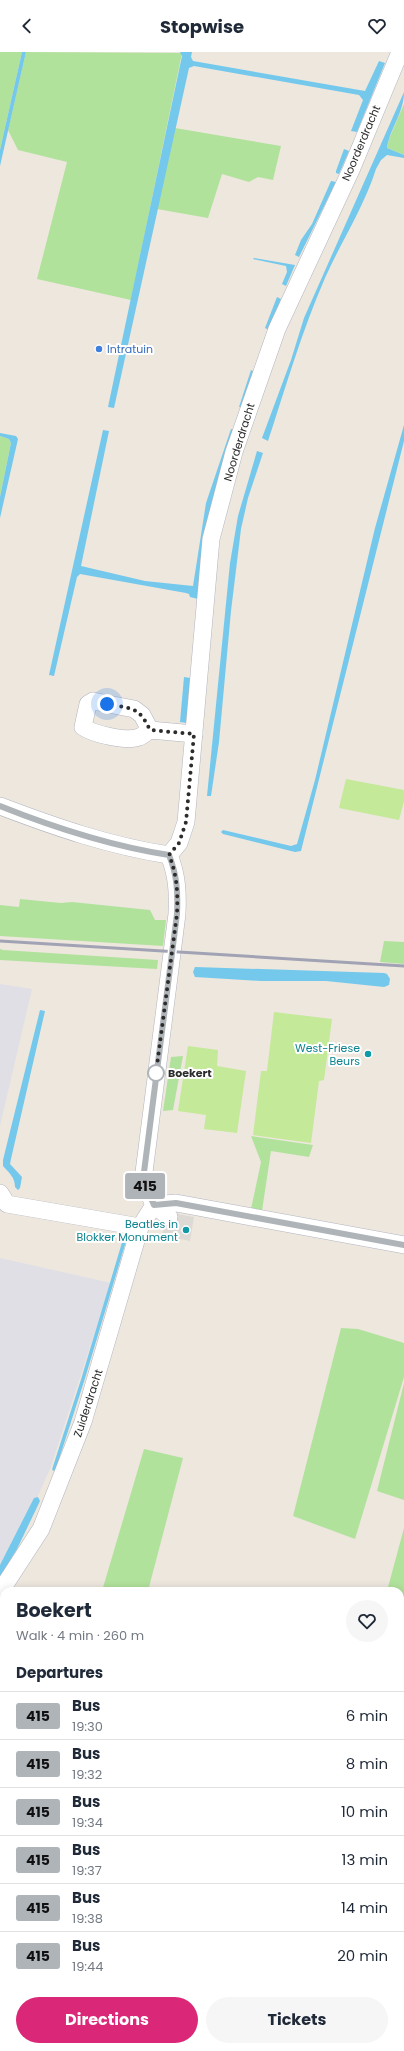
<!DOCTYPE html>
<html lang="en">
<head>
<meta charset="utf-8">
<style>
	:root { --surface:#fff; --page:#f6f6f7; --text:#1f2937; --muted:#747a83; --line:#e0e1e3; --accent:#db2777 }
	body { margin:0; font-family:Poppins,sans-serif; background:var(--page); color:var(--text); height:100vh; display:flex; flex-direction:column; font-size:15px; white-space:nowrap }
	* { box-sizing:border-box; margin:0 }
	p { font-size:13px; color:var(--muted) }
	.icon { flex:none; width:22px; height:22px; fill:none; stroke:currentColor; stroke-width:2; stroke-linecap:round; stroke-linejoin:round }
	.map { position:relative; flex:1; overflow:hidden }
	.sheet { position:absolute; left:0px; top:1535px; width:404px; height:464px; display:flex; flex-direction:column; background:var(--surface); border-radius:12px 12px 0 0; box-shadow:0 2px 10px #0003 }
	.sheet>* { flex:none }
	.badge { padding:0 8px; border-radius:3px; font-size:14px; line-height:26px }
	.you { position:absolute; width:20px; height:20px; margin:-10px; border:3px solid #fff; border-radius:50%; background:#1a73e8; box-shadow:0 0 0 6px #1a73e833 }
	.map>.badge { position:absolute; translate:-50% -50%; box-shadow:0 0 0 2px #fff }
	h2 { padding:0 16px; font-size:15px; line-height:36px }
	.round { display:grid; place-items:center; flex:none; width:42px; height:42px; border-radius:21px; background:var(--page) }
	.head { display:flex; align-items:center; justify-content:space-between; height:68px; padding:0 16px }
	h1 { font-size:19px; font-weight:700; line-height:30px }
	.button { display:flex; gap:8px; margin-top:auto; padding:8px 16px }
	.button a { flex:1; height:46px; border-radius:24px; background:var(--accent); color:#fff; font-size:16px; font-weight:700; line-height:46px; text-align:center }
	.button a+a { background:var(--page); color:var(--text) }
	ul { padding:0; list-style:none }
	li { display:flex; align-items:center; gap:12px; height:48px; padding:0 16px; border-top:1px solid var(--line) }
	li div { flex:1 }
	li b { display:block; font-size:15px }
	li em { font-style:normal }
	li .badge { min-width:44px; font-weight:700; text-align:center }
	header { display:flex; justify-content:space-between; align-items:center; height:52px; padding:0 16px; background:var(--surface); font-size:18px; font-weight:700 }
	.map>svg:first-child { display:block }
</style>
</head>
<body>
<header><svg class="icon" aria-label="back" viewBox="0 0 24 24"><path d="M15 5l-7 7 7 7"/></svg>Stopwise<svg class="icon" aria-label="heart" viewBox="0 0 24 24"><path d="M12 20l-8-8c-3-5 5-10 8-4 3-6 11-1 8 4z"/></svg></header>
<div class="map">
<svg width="404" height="1999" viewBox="0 0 404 1999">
	<rect width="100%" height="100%" fill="#ede7de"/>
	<g fill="#e1dfe6">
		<path d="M0,932L32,937L0,1074Z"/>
		<path d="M0,1206L111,1231L50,1417L24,1475L0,1516Z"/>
	</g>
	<g fill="#b1e29c">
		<path d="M0,0H22L0,98Z"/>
		<path d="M26,0L182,1L131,248L37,227L67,110L18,98L8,78Z"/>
		<path d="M404,52V103L387,96L389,87Z"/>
		<path d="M175,76L281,94L273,128L258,125L249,130L222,122L208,166L157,157Z"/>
		<path d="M0,384L9,387L11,391L0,445Z"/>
		<path d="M20,847L61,851L72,850L150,858L155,868H166L163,894L0,884V853L19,855Z"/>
		<path d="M384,889L404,890V912L380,910Z"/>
		<path d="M0,897L3,898L158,908L157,917L0,908Z"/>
		<path d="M183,1004L173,1058L163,1059L171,1005Z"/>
		<path d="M251,1084L313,1093L309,1105L271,1099L262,1159L251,1157L261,1110Z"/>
		<path d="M341,1276L358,1277L404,1291V1325L355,1487L293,1464Z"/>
		<path d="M404,1331V1448L377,1439Z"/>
		<path d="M144,1397L183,1406L148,1539H102Z"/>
		<path d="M404,1476V1781L400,1780V1539H387Z"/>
		<path d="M0,1725L4,1727V1995H89L88,1999H0Z"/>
		<path d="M404,1848V1999H365L366,1995H400V1864Z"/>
	</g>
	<g fill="#c4e998">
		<path d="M346,727L404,738V749L399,768L339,756Z"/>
		<path d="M274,960L332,967L324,1028L319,1029L311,1091L253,1083L261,1019H267Z"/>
		<path d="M188,994L218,998L217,1014L246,1019L237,1081L204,1077L206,1063L178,1059Z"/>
	</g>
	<path fill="#dddad5" d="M172,1161L194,1165L190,1189L161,1183Z"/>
	<g fill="#74c8ec">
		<path d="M22,0H26L0,114V98Z"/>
		<path d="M180,0H192L191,5L193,9L365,39L379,9L385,11L357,80L351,79L363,48L359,43L194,14L189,16L114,356L108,355L182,4Z"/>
		<path d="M404,40C404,61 390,76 387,96L404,103V106L387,103L381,108L376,117C364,155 341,190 325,226C302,279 286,334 268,389L262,386L291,308L304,266Z"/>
		<path d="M344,97L349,99L339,122L336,121V119Z"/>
		<path d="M331,129L336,130L299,205L295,203L301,188L312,172Z"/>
		<path d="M254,206L295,213L286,234L282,232L287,220L286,214L253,207Z"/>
		<path d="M277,245L281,247L269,278L265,276Z"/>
		<path d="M251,318L255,320L243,356L239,355Z"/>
		<path d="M404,373V389L301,799L295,800L223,782L221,780L223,778L291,794L297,792L315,728L375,476Z"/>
		<path d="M231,377L236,378L209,463L198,547L190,545L189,542L186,541L80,522L77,525L54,624L49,623L103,378L109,379L81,514L145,529L193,534L206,451Z"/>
		<path d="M0,381L16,384L18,387L0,466V445L11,391L9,387L0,384Z"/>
		<path d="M257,399L263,401L248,446L241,477L231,559L219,690L211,744H207L230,511L238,464Z"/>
		<path d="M184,625L190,626L187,671L180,670Z"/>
		<path d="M195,915L384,921L387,922L390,927L389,933L384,935L326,929H261L195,925L193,920Z"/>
		<path d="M40,958L45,959L11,1107L10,1112L22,1125L20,1136L18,1138L15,1135C15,1125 9,1121 3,1114V1108Z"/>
		<path d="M38,1445L40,1449L17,1497L0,1525V1513L34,1446Z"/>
	</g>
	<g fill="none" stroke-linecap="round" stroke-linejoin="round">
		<path stroke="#74c8ec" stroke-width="3.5" d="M54,1417L83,1327L124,1190"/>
		<g stroke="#b2b4bf" stroke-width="18">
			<g id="minor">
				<path d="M150,678C146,680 143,684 139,685C127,690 93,682 83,675L88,652L93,649L134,657L142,663L150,678L194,682"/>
				<path d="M0,754C55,775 110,794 169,803"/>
				<path d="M169,803L179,791L186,770L211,487L234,400L277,277L351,118L400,0"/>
				<path d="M169,803C177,823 178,840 177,862L143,1128L154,1153L169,1165"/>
				<path d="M0,1141L7,1152L140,1175"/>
				<path d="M154,1153L176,1151L404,1193"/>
				<path d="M0,1540L41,1477L83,1370L140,1175L154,1153"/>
			</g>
		</g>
		<use href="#minor" stroke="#fff" stroke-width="17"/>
		<path stroke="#a1a3b5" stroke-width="3" d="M0,889L404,914"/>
	</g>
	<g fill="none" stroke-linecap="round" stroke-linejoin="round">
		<g stroke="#fff" stroke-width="9">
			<path id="line" d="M0,754C55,776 111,794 169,803C177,823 178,840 177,862L143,1128L154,1153L176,1151L404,1193"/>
		</g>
		<use href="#line" stroke="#afb4b9" stroke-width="6"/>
		<path stroke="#2c2c2c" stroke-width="4" stroke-dasharray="0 7.2" d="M107,652C131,657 138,653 150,678L194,682L186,770L179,791L169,803C177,823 178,840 177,862L156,1021"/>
	</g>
	<circle fill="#3f7fe0" stroke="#fff" stroke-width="1.5" cx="99" cy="297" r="4"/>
	<g fill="#0f9aa8" stroke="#fff" stroke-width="1.5">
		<circle cx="368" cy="1002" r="4"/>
		<circle cx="186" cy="1178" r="4"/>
	</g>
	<circle fill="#fff" stroke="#afb4b9" stroke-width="2" cx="156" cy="1021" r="8"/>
	<g text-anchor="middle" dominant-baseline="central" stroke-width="4" stroke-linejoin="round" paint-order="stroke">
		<g font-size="11" fill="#2c2c2c" stroke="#fff">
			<text transform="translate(361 91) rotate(-67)">Noorderdracht</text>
			<text transform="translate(239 390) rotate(-73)">Noorderdracht</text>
			<text transform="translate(88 1351) rotate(-72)">Zuiderdracht</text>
		</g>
		<g font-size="11" fill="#366cbe" stroke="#fff" text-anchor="start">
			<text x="107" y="297">Intratuin</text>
		</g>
		<g font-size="11" fill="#0d838f" stroke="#fff" text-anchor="end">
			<text x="360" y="996">West-Friese<tspan x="360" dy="13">Beurs</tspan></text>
			<text x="178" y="1172">Beatles in<tspan x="178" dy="13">Blokker Monument</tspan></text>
		</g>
		<g font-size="11" font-weight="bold" fill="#2c2c2c" stroke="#fff" text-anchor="start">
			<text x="168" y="1021">Boekert</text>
		</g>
	</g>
</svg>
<div class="you" style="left:107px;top:652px"></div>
<b class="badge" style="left:145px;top:1134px;background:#afb4b9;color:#111">415</b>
<section class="sheet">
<div class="head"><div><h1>Boekert</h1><p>Walk · 4 min · 260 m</p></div><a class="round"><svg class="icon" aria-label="heart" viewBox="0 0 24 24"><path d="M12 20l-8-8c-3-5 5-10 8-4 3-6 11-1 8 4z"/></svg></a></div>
<h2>Departures</h2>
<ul>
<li><span class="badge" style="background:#afb4b9;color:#111">415</span><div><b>Bus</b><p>19:30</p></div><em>6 min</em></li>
<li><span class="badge" style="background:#afb4b9;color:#111">415</span><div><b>Bus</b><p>19:32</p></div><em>8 min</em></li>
<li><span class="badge" style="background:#afb4b9;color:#111">415</span><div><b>Bus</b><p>19:34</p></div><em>10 min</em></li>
<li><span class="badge" style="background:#afb4b9;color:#111">415</span><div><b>Bus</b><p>19:37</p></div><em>13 min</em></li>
<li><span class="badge" style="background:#afb4b9;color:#111">415</span><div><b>Bus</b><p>19:38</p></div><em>14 min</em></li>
<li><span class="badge" style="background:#afb4b9;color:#111">415</span><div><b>Bus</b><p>19:44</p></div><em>20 min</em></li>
</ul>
<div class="button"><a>Directions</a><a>Tickets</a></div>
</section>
</div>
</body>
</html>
